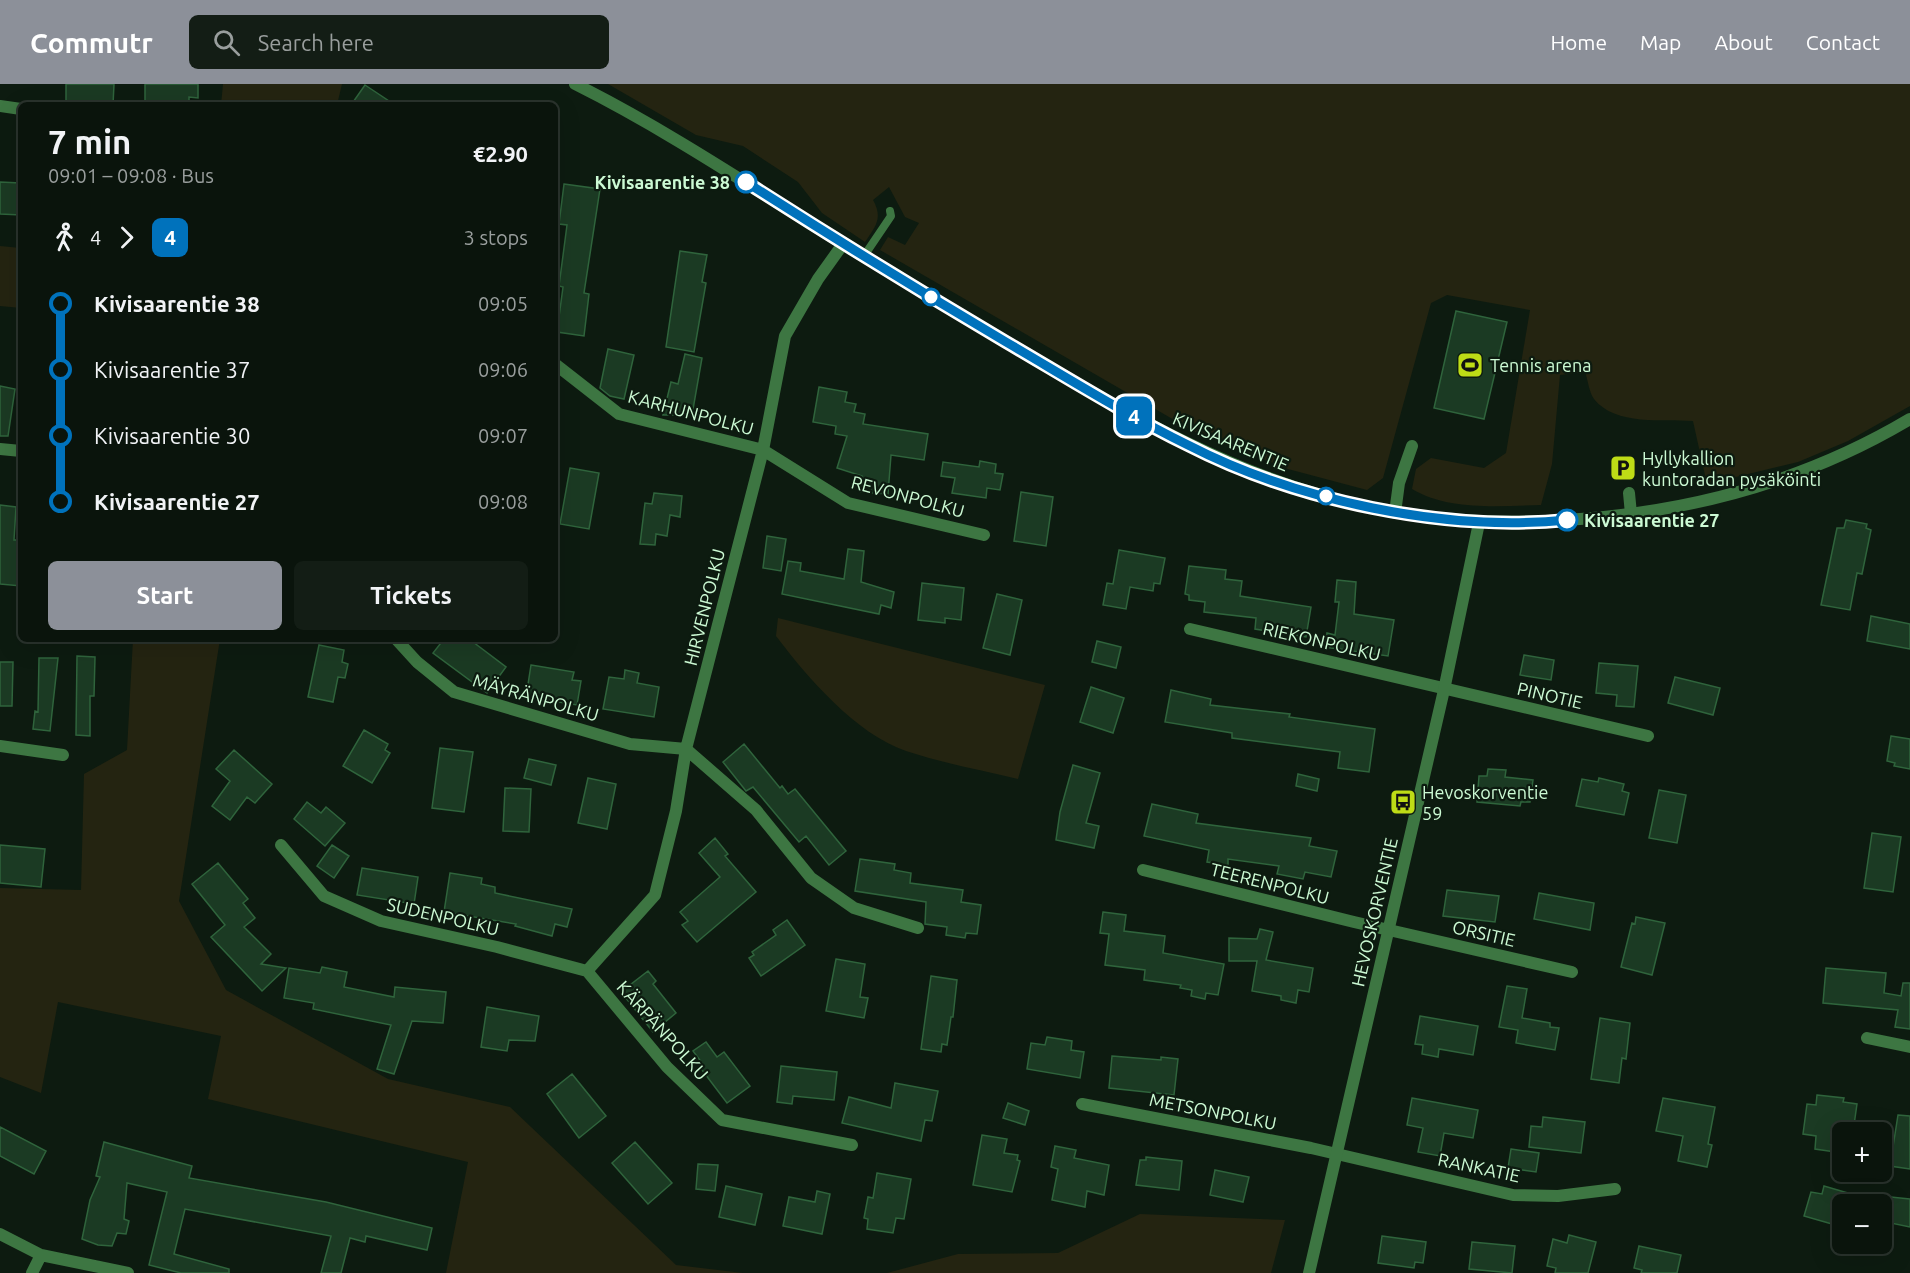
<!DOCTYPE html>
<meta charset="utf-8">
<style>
body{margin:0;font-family:Ubuntu,sans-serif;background:#131d15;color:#f1f3f6;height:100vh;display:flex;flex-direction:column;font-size:22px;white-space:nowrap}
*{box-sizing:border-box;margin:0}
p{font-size:20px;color:#999e9d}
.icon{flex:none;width:33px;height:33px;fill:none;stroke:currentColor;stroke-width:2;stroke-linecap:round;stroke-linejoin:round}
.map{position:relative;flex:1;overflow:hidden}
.details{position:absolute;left:18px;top:18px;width:540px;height:540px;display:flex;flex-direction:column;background:#0a140c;border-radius:9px;box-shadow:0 6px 24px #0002,0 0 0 2px #2a332d}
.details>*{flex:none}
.badge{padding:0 12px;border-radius:9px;font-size:21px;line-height:39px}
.tools{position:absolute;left:1832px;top:1038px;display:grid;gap:12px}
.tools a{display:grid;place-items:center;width:60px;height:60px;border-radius:9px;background:#0a140c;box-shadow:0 6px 24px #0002,0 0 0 2px #2a332d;font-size:30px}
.map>.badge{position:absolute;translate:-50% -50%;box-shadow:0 0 0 3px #fff}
.legs{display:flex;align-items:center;gap:9px;height:66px;padding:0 30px;font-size:20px}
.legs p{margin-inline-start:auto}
.summary{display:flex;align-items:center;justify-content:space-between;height:102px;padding:0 30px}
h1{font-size:33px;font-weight:700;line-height:45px}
.cta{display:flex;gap:12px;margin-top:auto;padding:12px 30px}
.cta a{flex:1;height:69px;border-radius:9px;background:#8c9099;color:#fff;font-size:24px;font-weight:700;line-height:69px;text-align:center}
.cta a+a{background:#131d15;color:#f1f3f6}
ul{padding:0 30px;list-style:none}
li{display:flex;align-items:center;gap:21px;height:66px;font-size:22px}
li i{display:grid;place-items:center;width:9px;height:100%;margin:0 8px;background:currentColor}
li i::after{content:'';width:15px;height:15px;margin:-8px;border:4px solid;border-radius:50%;background:#0a140c}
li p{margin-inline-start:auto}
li:first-child i{background:linear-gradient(#0000 50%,currentColor 0)}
li:last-child i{background:linear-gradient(currentColor 50%,#0000 0)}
header{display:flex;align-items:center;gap:36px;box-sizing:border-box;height:84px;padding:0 30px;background:#8c9099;color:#fff}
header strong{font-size:28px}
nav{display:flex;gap:33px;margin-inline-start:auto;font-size:21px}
.search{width:420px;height:54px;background:#131d15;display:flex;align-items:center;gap:15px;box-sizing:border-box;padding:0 21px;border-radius:9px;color:#999e9d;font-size:22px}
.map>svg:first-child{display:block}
</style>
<header>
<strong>Commutr</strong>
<div class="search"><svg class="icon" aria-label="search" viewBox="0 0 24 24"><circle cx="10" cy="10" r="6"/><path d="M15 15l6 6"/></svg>Search here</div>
<nav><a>Home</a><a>Map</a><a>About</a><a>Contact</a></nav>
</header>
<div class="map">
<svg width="1910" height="1189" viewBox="0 0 1910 1189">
<rect width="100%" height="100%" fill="#0d1b10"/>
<path fill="#242411" d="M223 0H342L337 21H221Z
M608 0H1910V322L1848 357 1798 378 1707 400 1693 337C1664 335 1615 342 1594 315 1589 308 1588 296 1585 288L1560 291 1552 380 1541 421C1499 422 1449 427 1412 405L1416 385 1431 374 1484 384 1506 369 1530 226 1447 211 1431 219 1383 394 1367 406 1288 385 1195 348 880 166 888 153 905 161 919 139 905 133 889 103 873 116C883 134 876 142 865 158L822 129 798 98 743 62 696 51Z
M0 162 21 164V224L0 222Z
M778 534 1045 601 1018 695C981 686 942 679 906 667 856 650 807 593 776 552Z
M133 555H220L179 817 226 906 388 995 510 1023 676 1181 743 1189H446L468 1078 208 1015 221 952 58 918 41 1009 0 993V804L81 806 84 690 127 666Z
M1140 1130 1285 1136 1271 1189H887L958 1170 1058 1169Z"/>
<path fill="#1b3a23" stroke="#2f643c" stroke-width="1.5" d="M66 0H114L113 21 66 17Z
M145 0H198V14L189 13V21H145Z
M365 1 395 21H351Z
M0 98 20 99 21 131 0 130Z
M564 100 600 105 584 209 589 210 584 252 557 248 563 203 559 202 567 141 559 140Z
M680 167 707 171 702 198 706 199 694 268 666 263Z
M1456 227 1507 238 1484 335 1434 324Z
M608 265 634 271 624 315 610 312 600 304Z
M685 270 702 274 692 331H663L671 298 678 300Z
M0 302 15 305 8 352H0Z
M819 303 847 308 845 318 856 320 854 328 865 330 863 340 928 350 924 376 891 371 888 410 861 408 862 392 837 384 847 352 835 350 836 342 813 338Z
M980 377 996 380 995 389 1003 390 1000 406 987 404 986 414 952 409 955 394 941 392 943 378 979 383Z
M570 384 599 389 589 445 560 440Z
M1021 408 1053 413 1046 462 1014 457Z
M654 409 682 412 680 433 670 431 667 452 656 450 655 461 640 460 645 419 652 420Z
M0 421 16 423 14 456H21V502L0 500Z
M1846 436 1867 440 1866 444 1871 446 1862 490 1857 489 1850 526 1821 521 1837 444H1844Z
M767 452 786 455 781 487 763 484Z
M848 465 864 467 861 498 894 508 891 524 881 521 879 530 782 510 788 477 801 479 800 487 844 495Z
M1119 466 1165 474 1160 500 1154 499 1153 507 1130 503 1126 525 1103 521 1107 499 1113 500Z
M1189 482 1226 486 1225 495 1242 497 1240 512 1311 523 1306 553 1255 545 1256 534 1204 528 1205 518 1189 516V511L1185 510Z
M1337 496 1356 498 1354 530 1394 536 1388 572 1325 563 1327 549 1335 551 1339 518H1335Z
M922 499 964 504 961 536 945 534V539L918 536Z
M997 510 1022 516 1010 571 983 564Z
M1871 532 1910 540V565L1867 557Z
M444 555H469L506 583 487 609 433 569Z
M1097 557 1121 563 1116 584 1092 578Z
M319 561 344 566 342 578 348 580 345 594 338 593 333 618 308 613Z
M1524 571 1554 576 1551 596 1520 591Z
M77 572 95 573 94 612H90V652L76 651Z
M39 574H58L50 647 33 645 35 627 38 628Z
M0 578H13L12 622H0Z
M1599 579 1638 582 1634 623 1616 622 1617 611 1596 609Z
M531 581 574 588 572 596 581 597 577 621 526 613Z
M625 586 639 589 637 599 659 603 654 633 603 625 609 593 624 595Z
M1675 593 1720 604 1713 631 1668 619Z
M1091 603 1124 614 1113 649 1080 638Z
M1171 606 1211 615 1210 621 1290 630 1289 633 1375 645 1369 688 1338 684 1340 668 1232 654V649L1165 638Z
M364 646 388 660 385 666 390 669 372 699 343 682Z
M1891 652 1910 655V685L1894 682 1895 679 1887 677Z
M744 660 780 704 782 702 788 710 795 705 846 767 829 781 806 752 799 758 753 703 746 707 723 678Z
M440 664 473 668 464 728 432 724Z
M234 666 272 700 255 719 247 713 230 736 212 722 230 697 216 685Z
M529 675 556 681 551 701 524 694Z
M1073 681 1100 689 1086 739 1099 742 1094 764 1056 756 1060 728Z
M1488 685 1506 686 1505 693 1533 696 1530 718H1521L1520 722 1477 718 1479 692H1487Z
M1298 690 1319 695 1317 707 1296 702Z
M588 694 616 700 607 745 578 739Z
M1599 694 1624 700 1622 707 1629 709 1624 731 1576 722 1582 695 1598 698Z
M505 704 531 705 529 748 503 747Z
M1659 706 1686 711 1677 759 1649 754Z
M307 718 321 729 326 723 345 739 325 762 294 735Z
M1152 720 1198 730 1196 739 1311 754 1309 762 1337 767 1331 793 1305 788 1303 795 1277 790 1279 782 1228 775V781L1207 778 1209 766 1144 752Z
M1872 749 1901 753 1893 808 1864 804Z
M715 754 728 770 725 772 756 808 697 858 682 841 688 837 680 828 720 793 699 769Z
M0 761 45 765 41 803 0 799Z
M332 761 349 772 334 794 317 782Z
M860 775 895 780 894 786 911 789 910 799 963 806 961 818 981 821 977 850 966 849 965 854 946 851 947 843 925 840 926 818 855 807Z
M218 779 248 815 243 819 255 834 244 843 271 870 261 880 286 884 262 907 211 853 225 841 192 800Z
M362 784 418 793 414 820 357 811Z
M450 789 482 794 481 800 495 803V809L572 825 567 843 555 840 552 852 515 842 516 840 444 828Z
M1447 806 1499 812 1495 838 1443 832Z
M1539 809 1594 819 1590 846 1534 835Z
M1103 828 1126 831 1124 847 1165 852 1163 869 1224 880 1218 911 1206 909 1205 915 1191 912 1192 906 1180 904 1181 901 1144 896 1145 886 1105 881 1109 850 1100 849Z
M1636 833 1665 839 1652 891 1621 883 1632 839 1635 840Z
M787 836 805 861 761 892 749 874 754 871 752 868 776 851 773 846Z
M1260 845 1273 848 1266 876 1313 884 1309 908 1298 906 1296 919 1281 916V912L1252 907 1257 877H1229V854L1257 855Z
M836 875 865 880 860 913 868 914 864 934 826 927Z
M322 883 347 888 344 903 394 913 395 903 446 908 443 939 412 937 394 990 377 985 391 941 313 925 314 919 284 914 289 884 320 889Z
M1826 884 1886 889 1884 909 1901 912 1903 899H1910V945L1895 943 1898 926 1823 919Z
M648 887 656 897 653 900 676 929 653 948 621 908Z
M931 892 957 896 953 933H951L947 961 942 960 941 968 921 965Z
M1507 902 1527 905 1522 934 1550 939V943L1559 944 1555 966 1516 959 1518 946 1499 943Z
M487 923 539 932 535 957 509 956 507 967 481 963Z
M1420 932 1478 942 1473 971 1439 965 1438 973 1422 970 1423 961 1415 960Z
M1600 934 1630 939 1626 975 1622 974 1619 999 1591 995Z
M1047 953 1072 957 1071 966 1084 968 1080 994 1027 985 1031 959 1045 961Z
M706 958 717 973 724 968 750 1002 727 1019 699 982 702 979 693 967Z
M1112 972 1161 976V973L1178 975 1174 1011 1109 1004Z
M781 982 837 988 834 1016 793 1012 792 1020 777 1018Z
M572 990 606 1032 579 1054 547 1010Z
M895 999 938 1007 932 1037 925 1036 921 1057 842 1039 849 1013 891 1024Z
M1817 1011 1844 1014 1843 1018 1857 1020 1853 1048H1842V1069L1815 1065 1816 1052 1803 1050 1807 1020 1816 1021Z
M1412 1014 1478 1026 1473 1054 1444 1049 1440 1072 1418 1068 1423 1044 1407 1041Z
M1663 1014 1715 1023 1708 1060 1712 1061 1707 1083 1678 1077 1683 1052 1656 1047Z
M1008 1019 1029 1027 1025 1041 1003 1034Z
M1898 1031 1910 1032V1085L1890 1082Z
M1543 1033 1585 1038 1581 1069 1529 1063 1531 1042 1542 1043Z
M0 1043 46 1067 34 1090 0 1072Z
M982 1051 1007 1055 1004 1069 1018 1071 1017 1076 1020 1077 1012 1108 973 1101Z
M104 1058 192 1082 189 1094 326 1118 432 1144 427 1166 366 1152 365 1158 350 1154 341 1189H321L331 1152 185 1125 174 1170 229 1185V1189H181L149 1181 167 1108 127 1099 124 1135 129 1137 126 1150 117 1149 112 1162 98 1161 82 1155 90 1116 100 1093 96 1092Z
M635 1058 672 1099 648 1120 612 1079Z
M1055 1062 1076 1066 1074 1074 1109 1081 1104 1111 1087 1107 1085 1123 1052 1116 1058 1085 1051 1083Z
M1511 1065 1539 1069 1536 1088 1508 1084Z
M1146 1073 1182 1077 1179 1106 1136 1101 1140 1076H1146Z
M698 1080 718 1081 715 1107 696 1105Z
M1215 1086 1249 1093 1243 1118 1210 1111Z
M877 1089 911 1095 904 1135 896 1134 893 1149 867 1145 868 1135 864 1134 868 1113 873 1114Z
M726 1102 762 1110 755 1141 719 1133Z
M1824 1102 1848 1109 1845 1120H1842L1839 1142 1804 1132 1811 1108 1822 1110Z
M817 1107 830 1110 822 1150 783 1142 789 1113 815 1118Z
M1881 1112 1910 1115V1143L1881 1137Z
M1569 1151 1596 1158 1588 1189H1555L1556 1184 1547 1182 1553 1155 1567 1159Z
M1382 1152 1426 1158 1423 1179 1415 1178 1414 1184 1378 1179Z
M1472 1158 1515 1162 1512 1189 1469 1185Z
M1639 1162 1681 1171 1677 1189H1641L1642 1186 1634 1184Z"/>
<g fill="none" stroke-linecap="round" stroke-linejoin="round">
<path stroke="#3d7642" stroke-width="8" d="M864 172 891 132 890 127"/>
<path stroke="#3d7642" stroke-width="12" d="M0 22 21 25
M555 280 619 330 763 366 848 419 984 451
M0 365 21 367
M1629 409 1631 430
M1395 429 1399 399 1412 362
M1190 545 1648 652
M396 555 417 578 454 608 630 660 686 665 756 726 811 794 854 824 918 844
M0 662 63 671
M281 761 324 812 381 837 497 863 587 887
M1143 786 1354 838 1572 888
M587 887 655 811 676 727 686 665 763 366 785 252 818 195 843 160
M587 887 667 983 722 1036 852 1061
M1867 954 1910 963
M1082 1020 1311 1064 1513 1111 1558 1112 1615 1105
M0 1150 41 1171
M32 1189 41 1171 128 1189"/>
<path stroke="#3d7642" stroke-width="12" d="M575 0C667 46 753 104 840 158 903 197 966 234 1029 272 1135 334 1242 396 1363 422 1445 440 1522 441 1604 433 1712 422 1816 391 1910 335
M1309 1189 1444 606 1479 439"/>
</g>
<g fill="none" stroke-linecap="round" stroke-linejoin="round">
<defs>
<path id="line-1" d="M746 98C832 153 918 206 1006 258 1066 293 1125 330 1188 361 1297 417 1445 448 1567 436"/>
</defs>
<use href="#line-1" stroke="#fff" stroke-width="14"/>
<use href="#line-1" stroke="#0072bc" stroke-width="9"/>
</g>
<defs>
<symbol id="stadium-square" viewBox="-11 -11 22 22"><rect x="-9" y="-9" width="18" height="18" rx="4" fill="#bedc16" stroke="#0d1b10"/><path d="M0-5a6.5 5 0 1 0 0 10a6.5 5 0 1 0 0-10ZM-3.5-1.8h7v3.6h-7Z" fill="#111"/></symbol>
<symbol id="parking-square" viewBox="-11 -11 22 22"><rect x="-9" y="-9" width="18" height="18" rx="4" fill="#bedc16" stroke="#0d1b10"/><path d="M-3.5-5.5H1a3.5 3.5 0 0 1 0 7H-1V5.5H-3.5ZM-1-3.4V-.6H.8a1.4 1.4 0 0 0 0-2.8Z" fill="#111"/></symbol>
<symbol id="bus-square" viewBox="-11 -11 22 22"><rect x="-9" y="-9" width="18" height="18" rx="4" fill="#bedc16" stroke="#0d1b10"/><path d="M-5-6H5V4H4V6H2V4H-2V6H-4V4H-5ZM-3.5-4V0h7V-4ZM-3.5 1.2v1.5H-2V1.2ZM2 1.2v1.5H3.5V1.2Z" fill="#111"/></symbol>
</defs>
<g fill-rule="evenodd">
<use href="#stadium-square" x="1455" y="266" width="30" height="30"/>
<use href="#parking-square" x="1608" y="369" width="30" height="30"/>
<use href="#bus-square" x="1388" y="703" width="30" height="30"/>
</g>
<g fill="#fff" stroke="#0072bc" stroke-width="3">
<circle cx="746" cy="98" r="10"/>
<circle cx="931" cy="213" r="8"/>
<circle cx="1326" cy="412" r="8"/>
<circle cx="1567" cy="436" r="10"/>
</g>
<g text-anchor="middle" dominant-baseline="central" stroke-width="4.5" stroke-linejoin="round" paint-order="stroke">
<g font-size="18" font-weight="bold" fill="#ccfad4" stroke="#0d1b10" text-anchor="end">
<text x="730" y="98">Kivisaarentie 38</text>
<text x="1584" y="436" text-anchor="start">Kivisaarentie 27</text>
</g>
<g font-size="18" fill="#ccfad4" stroke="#0d1b10" text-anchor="start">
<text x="1490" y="281">Tennis arena</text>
<text x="1642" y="374">Hyllykallion<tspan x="1642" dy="21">kuntoradan pysäköinti</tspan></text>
<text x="1422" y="708">Hevoskorventie<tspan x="1422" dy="21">59</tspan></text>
</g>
<g font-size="18" fill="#ccfad4" stroke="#0d1b10">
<text transform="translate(691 328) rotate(15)">KARHUNPOLKU</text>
<text transform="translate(1231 357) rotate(23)">KIVISAARENTIE</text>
<text transform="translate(908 412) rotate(15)">REVONPOLKU</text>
<text transform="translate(704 523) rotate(-76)">HIRVENPOLKU</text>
<text transform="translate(1322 557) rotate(13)">RIEKONPOLKU</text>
<text transform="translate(1550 611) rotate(13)">PINOTIE</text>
<text transform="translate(536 613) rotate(16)">MÄYRÄNPOLKU</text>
<text transform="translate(1270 799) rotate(14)">TEERENPOLKU</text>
<text transform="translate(1374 828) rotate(-77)">HEVOSKORVENTIE</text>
<text transform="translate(443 832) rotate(13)">SUDENPOLKU</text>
<text transform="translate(1484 849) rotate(13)">ORSITIE</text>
<text transform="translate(663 946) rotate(48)">KÄRPÄNPOLKU</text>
<text transform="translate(1213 1027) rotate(11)">METSONPOLKU</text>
<text transform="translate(1479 1083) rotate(12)">RANKATIE</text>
</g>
</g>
</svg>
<div class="tools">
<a>+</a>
<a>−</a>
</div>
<b class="badge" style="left:1134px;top:332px;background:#0072bc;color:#fff">4</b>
<section class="details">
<div class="summary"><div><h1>7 min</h1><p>09:01 – 09:08 · Bus</p></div><b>€2.90</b></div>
<div class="legs"><svg class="icon" aria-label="walk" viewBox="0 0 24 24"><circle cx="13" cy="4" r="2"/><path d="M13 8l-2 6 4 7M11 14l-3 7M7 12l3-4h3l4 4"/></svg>4<svg class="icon" aria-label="forward" viewBox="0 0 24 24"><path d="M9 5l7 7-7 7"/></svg><b class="badge" style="background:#0072bc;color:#fff">4</b><p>3 stops</p></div>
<ul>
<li><i style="color:#0072bc"></i><b>Kivisaarentie 38</b><p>09:05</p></li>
<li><i style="color:#0072bc"></i><span>Kivisaarentie 37</span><p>09:06</p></li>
<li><i style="color:#0072bc"></i><span>Kivisaarentie 30</span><p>09:07</p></li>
<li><i style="color:#0072bc"></i><b>Kivisaarentie 27</b><p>09:08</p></li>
</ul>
<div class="cta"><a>Start</a><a>Tickets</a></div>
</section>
</div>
